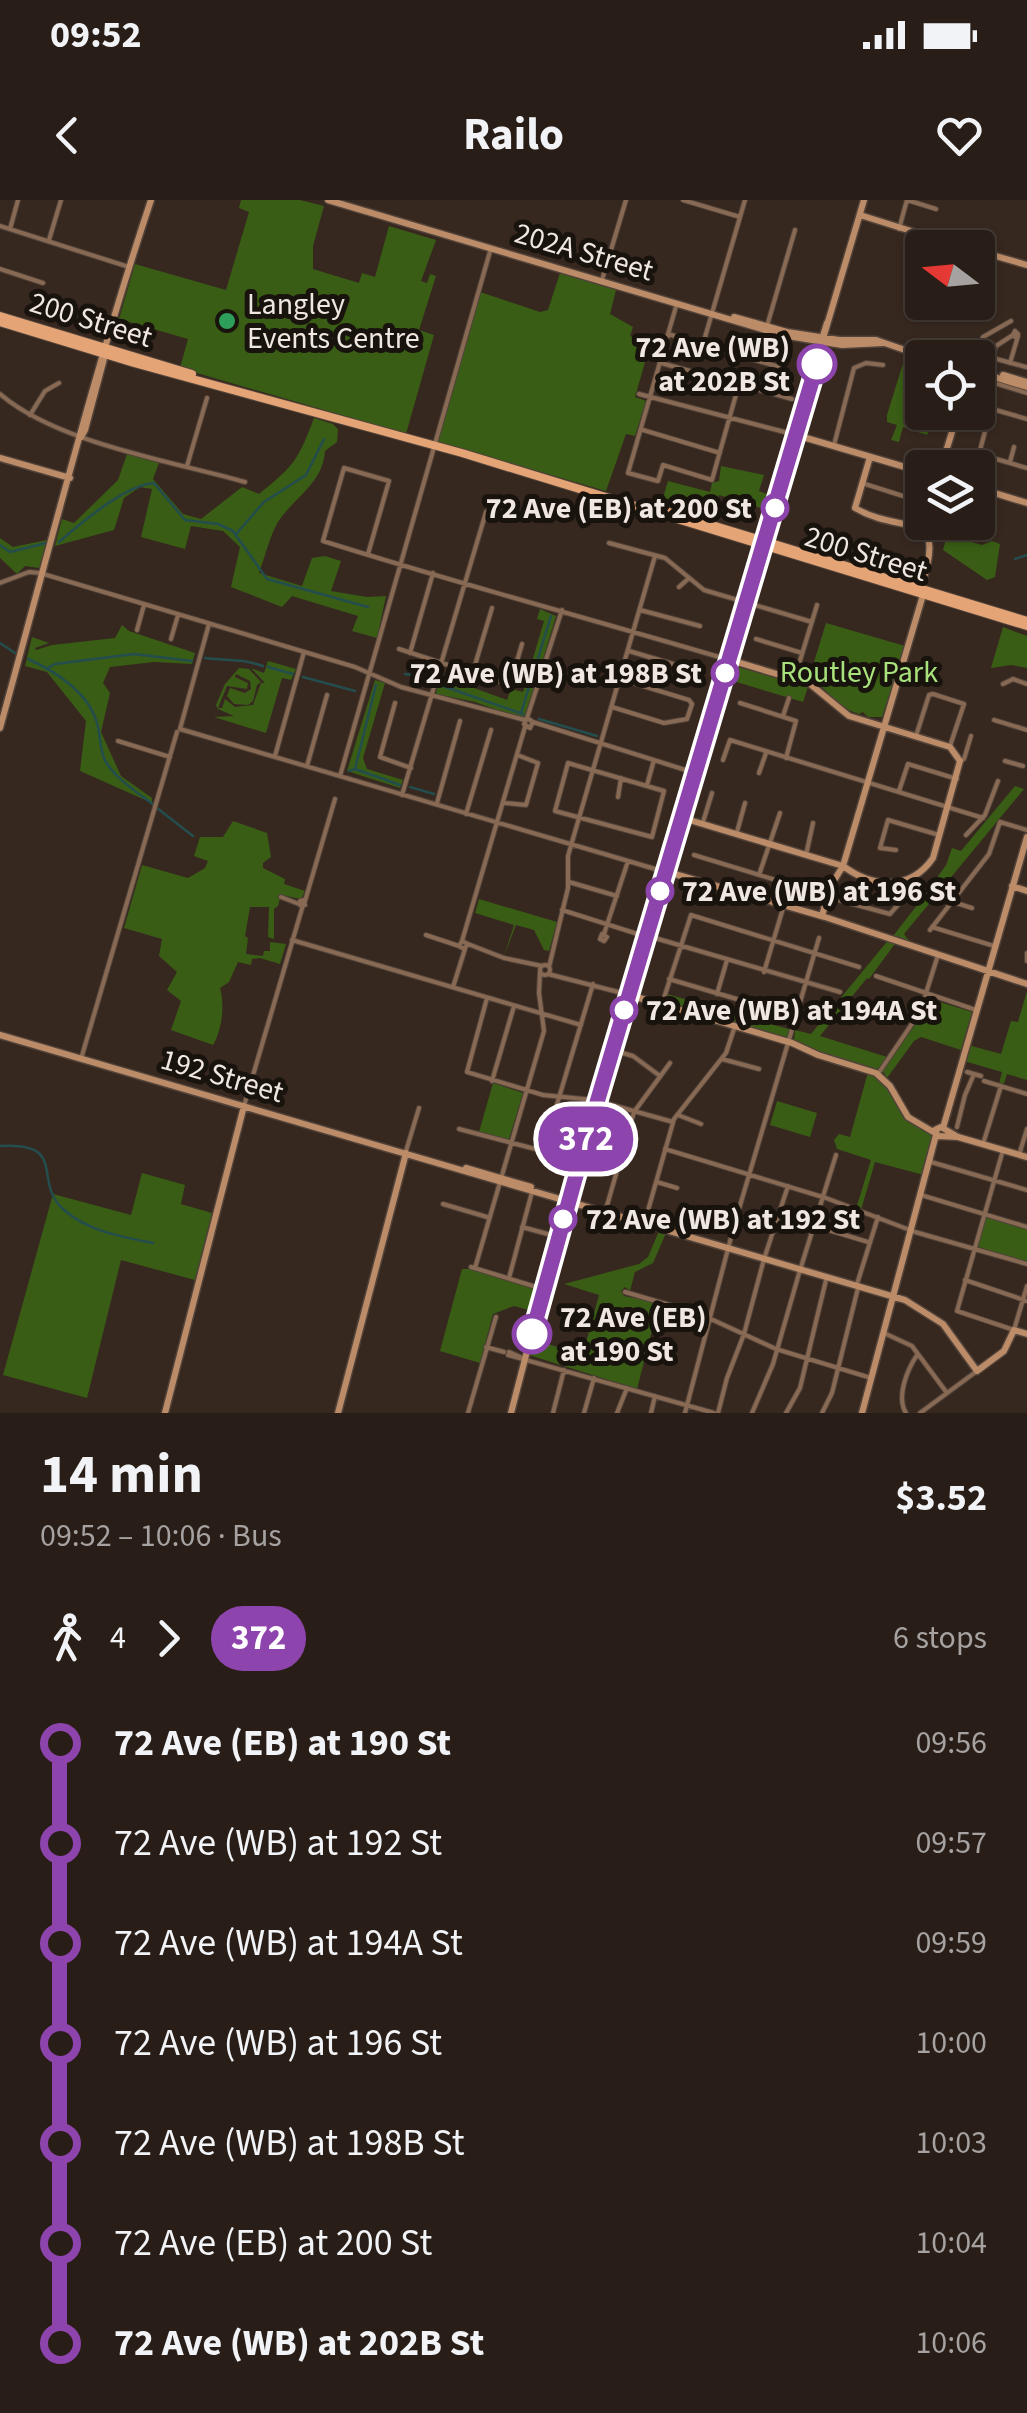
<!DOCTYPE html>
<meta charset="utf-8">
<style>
body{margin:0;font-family:"Source Sans 3",sans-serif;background:#312720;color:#f1f3f6;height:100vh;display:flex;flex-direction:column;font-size:38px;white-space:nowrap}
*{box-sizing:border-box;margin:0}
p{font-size:32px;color:#a5a2a1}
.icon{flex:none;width:55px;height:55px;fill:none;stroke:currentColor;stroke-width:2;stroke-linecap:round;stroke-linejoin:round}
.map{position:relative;height:1213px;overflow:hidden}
.panel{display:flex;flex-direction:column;background:#291e17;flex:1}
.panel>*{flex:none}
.badge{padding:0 20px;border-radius:32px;font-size:35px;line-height:65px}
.needle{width:65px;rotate:286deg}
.tools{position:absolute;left:905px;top:30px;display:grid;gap:20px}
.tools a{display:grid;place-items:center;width:90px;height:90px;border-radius:10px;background:#291e17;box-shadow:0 2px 8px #0004,0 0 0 2px #453c36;font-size:50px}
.map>.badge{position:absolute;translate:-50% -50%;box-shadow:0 0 0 5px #fff}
.legs{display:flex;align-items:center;gap:15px;height:110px;padding:0 40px;font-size:32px}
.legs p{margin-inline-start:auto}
.headline{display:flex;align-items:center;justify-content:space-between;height:170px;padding:0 40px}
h1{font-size:55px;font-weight:700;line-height:75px}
ul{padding:0 40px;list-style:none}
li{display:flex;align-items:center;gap:35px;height:100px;font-size:38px}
li i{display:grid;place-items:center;width:15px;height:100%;margin:0 12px;background:currentColor}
li i::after{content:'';width:25px;height:25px;margin:-12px;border:8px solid;border-radius:50%;background:#291e17}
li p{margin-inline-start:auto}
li:first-child i{background:linear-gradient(#0000 50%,currentColor 0)}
li:last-child i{background:linear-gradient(currentColor 50%,#0000 0)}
.status{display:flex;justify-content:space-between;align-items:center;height:70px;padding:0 50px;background:#291e17;direction:ltr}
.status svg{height:28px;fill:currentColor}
header{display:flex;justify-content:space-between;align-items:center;height:130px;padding:0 40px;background:#291e17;font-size:45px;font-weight:700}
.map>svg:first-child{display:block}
</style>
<div class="status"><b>09:52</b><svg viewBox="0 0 49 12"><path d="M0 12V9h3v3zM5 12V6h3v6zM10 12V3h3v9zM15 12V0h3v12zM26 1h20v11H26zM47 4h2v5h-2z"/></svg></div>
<header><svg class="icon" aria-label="back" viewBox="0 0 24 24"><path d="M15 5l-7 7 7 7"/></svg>Railo<svg class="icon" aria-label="heart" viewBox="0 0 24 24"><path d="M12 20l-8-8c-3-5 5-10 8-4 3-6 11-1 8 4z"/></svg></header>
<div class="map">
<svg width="1027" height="1213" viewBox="0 0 1027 1213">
<rect width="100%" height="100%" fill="#37281f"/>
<path fill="#395d15" d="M241 0H300L324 6 313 46V69L359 83 362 73 375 77 389 26 436 40 421 81 427 83 430 74 436 76 419 130 434 135 406 234 180 168 188 139 119 119 135 64 226 90 249 12 239 8Z
M560 73 616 90 610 114 633 127 630 136 650 145 635 197 646 201 635 236 626 234 606 291 438 242 480 92 540 112 548 110Z
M905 157 922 162V212L935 213 927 235 903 227 899 242 891 240 897 225 887 222V215Z
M314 218 333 224 338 229 337 242 325 251C323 280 301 293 283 315 271 329 266 355 259 373L302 386 312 358 325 356 341 361 331 391 367 397 386 396 377 438 352 431 358 416 292 396 282 407 231 387 240 347 223 331 191 326 185 349 141 337 152 289 140 287 124 298 114 330 55 346 62 319 74 323 118 280 127 254 159 263 153 279 183 314 201 319 242 287 259 294C295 265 298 260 314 218Z
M721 266 764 275 759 291 767 294 764 309 719 295 712 318 662 301 668 281 710 292 712 283 719 281Z
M947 335 982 345 992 341 1000 344 995 377 987 380 943 350Z
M0 338 13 347 47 340 39 368 25 366 17 374 0 358Z
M540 409 556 416 526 516 519 518 475 502 436 494 442 465 441 476 507 500 511 489 523 492 544 421 537 419Z
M826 423 905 446 882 517H868L863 512 859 514 843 508 810 475Z
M122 425 129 431 195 453 192 464 154 462 110 467 103 483 110 493 101 532 121 576 152 598V603L80 571 86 521 47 472 25 466 32 437 49 443 35 448 36 450 52 445 115 438Z
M1003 427 1027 436V468L1011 465 991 468Z
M268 461 296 469 291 480 282 478 266 533 214 517 234 516 218 509 216 505 225 484 239 468 249 469 261 482 257 485 253 501 248 505 234 504 227 496 230 488 245 493 251 489 250 481 236 474 235 477 248 483 247 489 227 486 218 508H222L225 499 235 507 253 505 261 483H265L251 468 264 473Z
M734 466 808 487 803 502 730 480 727 477Z
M375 480 385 483 363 558 367 569 403 580 400 588 347 571Z
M1015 586 1024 589 904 734 911 743 893 736 918 704 919 693 925 695 946 665 952 648 961 651Z
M233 621 267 633 271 657 263 663V668L285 679 284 684 305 691 301 699 281 695 278 706 274 709V739L268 737 269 707H250L245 736 248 738 246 754 263 756 264 751H270V742L286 744 280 764 260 758 252 759 251 765 238 762 229 782 220 788C225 805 222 830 213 845L171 830 181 801 167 790 177 772 159 756 162 739 124 728 142 665 188 678 205 668 208 661 194 656 200 637H223Z
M479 699 557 722 549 751 544 750 534 730 516 725 504 756 514 725 475 713Z
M890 738 897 741 869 779 867 778 820 836 887 857 879 870 819 854 794 841 795 830 811 834Z
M1027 791V880L1007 874 1003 886 999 884 1002 872 964 861 968 845 1001 854 1011 821 1018 822Z
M667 794 744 816 748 804 770 811 767 823 792 830 788 839 665 802Z
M927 798 972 812 961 850 921 837 914 841 887 878 882 870 920 818Z
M868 872 887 886 908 920 934 935 924 975 875 962 861 1010 856 1009 871 960 837 949 834 940 839 934 850 937Z
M493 883 523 893 509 939 506 940 479 932Z
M777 901 817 913 810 937 770 925Z
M142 973 185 985 181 1004 212 1013 195 1080 121 1060 87 1198 3 1175 53 994 131 1015Z
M986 1016 1027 1028V1062L978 1047 977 1045Z
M659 1031 666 1033 653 1063 635 1072 630 1091 625 1087 621 1091 624 1096 659 1103 637 1189 529 1155 533 1140 583 1154 599 1095 564 1084 639 1064 648 1057Z
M462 1069H471L540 1091 536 1112 514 1106 493 1114 480 1163 440 1151Z"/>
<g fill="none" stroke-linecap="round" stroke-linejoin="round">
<path stroke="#244d4e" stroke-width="2.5" d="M237 333 264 302 306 275 324 239
M59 342C81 323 125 285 154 283L185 320 218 324 233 331 267 379 368 407
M0 345 10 352 46 343
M1015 359 1027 355
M0 443 15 453
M205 458C229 461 239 458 263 466
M28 459C55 471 89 493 97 523 101 536 99 550 106 562 117 580 137 592 154 605
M268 467 293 474
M46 469 55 464 134 454 192 461
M405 474 425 477 430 483
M303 477 355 491
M440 485 523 514
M521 513 551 416
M539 519 597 536
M355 569 376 485
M349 571 355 569 400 585
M410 587 434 594
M157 608 193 636
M0 946C69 942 32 981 63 1009 87 1031 122 1037 153 1043"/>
<defs>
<path id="street" d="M683 0 740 17
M0 26 129 67
M10 29 18 0
M899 29 907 0 936 9
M49 40 61 0
M0 69 43 83
M907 73 917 35
M978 79 984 55
M602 80 626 0
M677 103 628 273 658 281 663 265 712 280 739 184
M767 126 795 30
M1015 131 1018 134 1015 137 1013 135Z
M668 134 779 167
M703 144 745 0
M982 155 1026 167
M973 158 983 137 1011 121
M992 158 996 146 1013 135
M661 163 792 199
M1010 163 1018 136
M986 175 991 182 1027 193
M0 194C57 243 171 261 245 282
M639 194 796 235
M978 205 1027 219
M991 209 979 254 1027 268
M30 215 45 191 59 183
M643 230 720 253
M834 245 854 168 866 163 883 165
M1010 262 1014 247
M187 266 207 198
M865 284 922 302
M609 343 665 358 704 390 812 422
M368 354 389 281 344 268 323 341C456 383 591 419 726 459
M0 383 29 372 40 373 355 467 401 487 525 520
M679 387 688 379
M640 410 700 426
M209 424 180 529 662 671
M137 430 144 405
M171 439 178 415
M756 439 802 453
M399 449 510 485 522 444
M629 451 683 467
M410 453 433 373
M472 475 492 408
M795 477 817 405
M1003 484 1013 479 1027 484
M395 503 380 557 411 568
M740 503 796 521 786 558
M612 507 664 523 687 519 692 504 689 500 620 479
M783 516 789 498
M527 518 562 410
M527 518 533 522 530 528 524 524Z
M994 520 1027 530
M533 522 692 572
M916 536 929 495 933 494 964 504 950 546
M118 541 170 557
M275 556 304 452
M723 560 730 540 983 618
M960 561 964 559 971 536
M1005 561 1023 566
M568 563 664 591 652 637 555 611Z
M307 566 327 495
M759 573 766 553
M340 576 491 48
M647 585 654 560
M899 591 908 564 957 579
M402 595 486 312 492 309 522 317
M618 597 621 578
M437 603 460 521
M505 603 526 605 538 563 520 556
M466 614 491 530
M703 622 712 593
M737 632 745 603
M966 635 985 615 998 581
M896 650 880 648 888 620 939 635
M694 655 802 688
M806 655 813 623
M759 675 780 613
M569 682 617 696
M281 697 299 704
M831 698 890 714 904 698 903 683
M304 700 305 705H300V701Z
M305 701 335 599
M950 701 972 708
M562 710 644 736
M932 727 994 746
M930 730 989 654 1000 622 1027 630
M602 734 607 737 604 741 600 739Z
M604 734 628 661
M426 735 459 746
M648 736 840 792
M292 740 581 825
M462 741 525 527
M462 741 468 744 464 749 459 746Z
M468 744 504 758 542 766
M1027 761V753
M540 770a5 5 0 1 1 10 0a5 5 0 1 1-10 0Z
M549 767 568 688V656L655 356
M764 772 784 705
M548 774 626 794
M876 776 976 810
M669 779 797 817
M453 787 465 749
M717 794 727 760
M487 798 467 872 543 895 594 900
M662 804 691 715 859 767
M612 850 633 856 660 876
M81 859 177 532
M722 859 759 869
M967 872 981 876
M878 874 920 812 938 755
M492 881 514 806
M984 881 1027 894
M598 901 673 922
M244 906 303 705
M678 915 701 924
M957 927 965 895 974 874
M459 929 543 951 593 784
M983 944 1001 886
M665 949 826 998 915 1032 1027 1064
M1003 950 957 1111 1014 1130 1027 1086
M406 951 419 908
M1019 955 1027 929
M931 962 1027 990
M657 982 677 988
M921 995 1027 1027
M443 1004 487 1017
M606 1009 634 912 670 863
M645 1021 674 919 726 853 735 826
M815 1026 868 1042
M522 1027 555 1036
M765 1056 788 986
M471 1067 543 1089
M801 1067 836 955
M475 1068 544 831 539 793 540 772
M509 1078 532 992
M965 1080 1027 1101
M857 1084 878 1017
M625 1092 700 1114 776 1149 871 1178
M884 1133 912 1146 947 1193
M486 1147 504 1152
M509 1152 525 1159
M508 1155 714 1213
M468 1213 496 1117
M553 1213 564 1170
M584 1213 594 1178
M617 1213 627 1188
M651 1213 655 1196
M685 1213 734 1026 819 738
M718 1213 727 1178 744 1134 764 1059
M752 1213 773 1164 800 1070
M786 1213 800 1188 826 1080
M822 1213 832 1193 858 1088
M906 1213C896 1197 907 1170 917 1155
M920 1213 977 1171"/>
<path id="secondary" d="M328 0 782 135 842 145 884 143
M860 15 965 48
M978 51 1027 65
M734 117 787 132 839 140H876L928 158
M927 154 943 158
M978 172 1027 187
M1003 175 1027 182
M795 225 827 123
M796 235 922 272
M81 237 85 230 105 155
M870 257 855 308C904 337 949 305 921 387
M0 258 70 278
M941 268 958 212
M978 288 1027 303
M724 465 773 300
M705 527 719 482
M0 528C49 351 93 174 151 0
M682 614 686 619 843 666C873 688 910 691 933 658L960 561 950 547 849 516 810 484 727 459
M664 671 825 717 1027 784
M1012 686 1027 691
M822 716 830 687 843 666 923 395
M626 794 792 843 818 855 876 873 890 886 908 917 935 933
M0 835 905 1100 943 1124 977 1171 1004 1151 1014 1130 1027 1134
M943 928 1027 637
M958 937 941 927 935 930 938 936 958 937 1027 957
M466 968 531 987
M165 1213 244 906
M338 1213 406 953
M511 1213 552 1055 864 0
M862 1213 936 935"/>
<path id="primary" d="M0 116 192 174
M0 122 134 163 462 253 1027 426
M659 309 1027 421"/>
</defs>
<use href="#street" stroke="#51433a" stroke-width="6"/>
<use href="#secondary" stroke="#51433a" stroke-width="9"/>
<use href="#primary" stroke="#51433a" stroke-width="10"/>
<use href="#street" stroke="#886953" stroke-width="4"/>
<use href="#secondary" stroke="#bc8b67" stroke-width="6"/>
<use href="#primary" stroke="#e4a476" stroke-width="8"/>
</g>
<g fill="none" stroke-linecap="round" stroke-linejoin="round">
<defs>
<path id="line-1" d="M532 1134 587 936 817 164"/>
</defs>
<use href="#line-1" stroke="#fff" stroke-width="22"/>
<use href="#line-1" stroke="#8e44ad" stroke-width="15"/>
</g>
<circle fill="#2e9e5b" stroke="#19130e" stroke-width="4" cx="227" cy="121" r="10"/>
<g fill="#fff" stroke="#8e44ad" stroke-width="5">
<circle cx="817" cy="164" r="18"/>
<circle cx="775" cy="308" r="12"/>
<circle cx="725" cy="473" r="12"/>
<circle cx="660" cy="691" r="12"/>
<circle cx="624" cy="810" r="12"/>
<circle cx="563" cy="1019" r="12"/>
<circle cx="532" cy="1134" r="18"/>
</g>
<g text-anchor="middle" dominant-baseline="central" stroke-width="10" stroke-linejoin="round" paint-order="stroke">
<g font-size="30" fill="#f1e7e1" stroke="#19130e">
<text transform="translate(584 52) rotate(16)">202A Street</text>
<text transform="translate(91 120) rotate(17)">200 Street</text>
<text transform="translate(866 354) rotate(17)">200 Street</text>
<text transform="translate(222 876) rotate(16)">192 Street</text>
</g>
<g font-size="30" fill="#f1e7e1" stroke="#19130e" text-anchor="start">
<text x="247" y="104">Langley<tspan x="247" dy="34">Events Centre</tspan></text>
</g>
<g font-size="30" font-weight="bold" fill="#f1e7e1" stroke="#19130e" text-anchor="start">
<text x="790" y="147" text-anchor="end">72 Ave (WB)<tspan x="790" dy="34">at 202B St</tspan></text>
<text x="752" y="308" text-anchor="end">72 Ave (EB) at 200 St</text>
<text x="702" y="473" text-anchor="end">72 Ave (WB) at 198B St</text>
<text x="682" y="691">72 Ave (WB) at 196 St</text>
<text x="646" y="810">72 Ave (WB) at 194A St</text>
<text x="586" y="1019">72 Ave (WB) at 192 St</text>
<text x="560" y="1117">72 Ave (EB)<tspan x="560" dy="34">at 190 St</tspan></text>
</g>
<g font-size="30" fill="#a9e27c" stroke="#19130e">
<text x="859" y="472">Routley Park</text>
</g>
</g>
</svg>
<div class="tools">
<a><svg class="needle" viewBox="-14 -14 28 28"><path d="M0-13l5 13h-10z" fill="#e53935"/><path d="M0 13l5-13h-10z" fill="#a5a2a1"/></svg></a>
<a><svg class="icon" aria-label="locate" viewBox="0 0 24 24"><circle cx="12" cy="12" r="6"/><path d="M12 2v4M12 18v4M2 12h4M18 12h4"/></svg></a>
<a><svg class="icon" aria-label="layers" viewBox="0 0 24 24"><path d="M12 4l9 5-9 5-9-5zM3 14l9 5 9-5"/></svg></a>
</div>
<b class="badge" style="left:586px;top:939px;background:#8e44ad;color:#fff">372</b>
</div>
<section class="panel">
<div class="headline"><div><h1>14 min</h1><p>09:52 – 10:06 · Bus</p></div><b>$3.52</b></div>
<div class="legs"><svg class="icon" aria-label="walk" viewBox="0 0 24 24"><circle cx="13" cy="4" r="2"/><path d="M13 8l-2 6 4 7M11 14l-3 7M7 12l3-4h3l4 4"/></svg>4<svg class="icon" aria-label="forward" viewBox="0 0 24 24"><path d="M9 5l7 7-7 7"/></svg><b class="badge" style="background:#8e44ad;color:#fff">372</b><p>6 stops</p></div>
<ul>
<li><i style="color:#8e44ad"></i><b>72 Ave (EB) at 190 St</b><p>09:56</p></li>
<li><i style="color:#8e44ad"></i><span>72 Ave (WB) at 192 St</span><p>09:57</p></li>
<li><i style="color:#8e44ad"></i><span>72 Ave (WB) at 194A St</span><p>09:59</p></li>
<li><i style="color:#8e44ad"></i><span>72 Ave (WB) at 196 St</span><p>10:00</p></li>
<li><i style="color:#8e44ad"></i><span>72 Ave (WB) at 198B St</span><p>10:03</p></li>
<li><i style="color:#8e44ad"></i><span>72 Ave (EB) at 200 St</span><p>10:04</p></li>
<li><i style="color:#8e44ad"></i><b>72 Ave (WB) at 202B St</b><p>10:06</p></li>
</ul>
</section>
